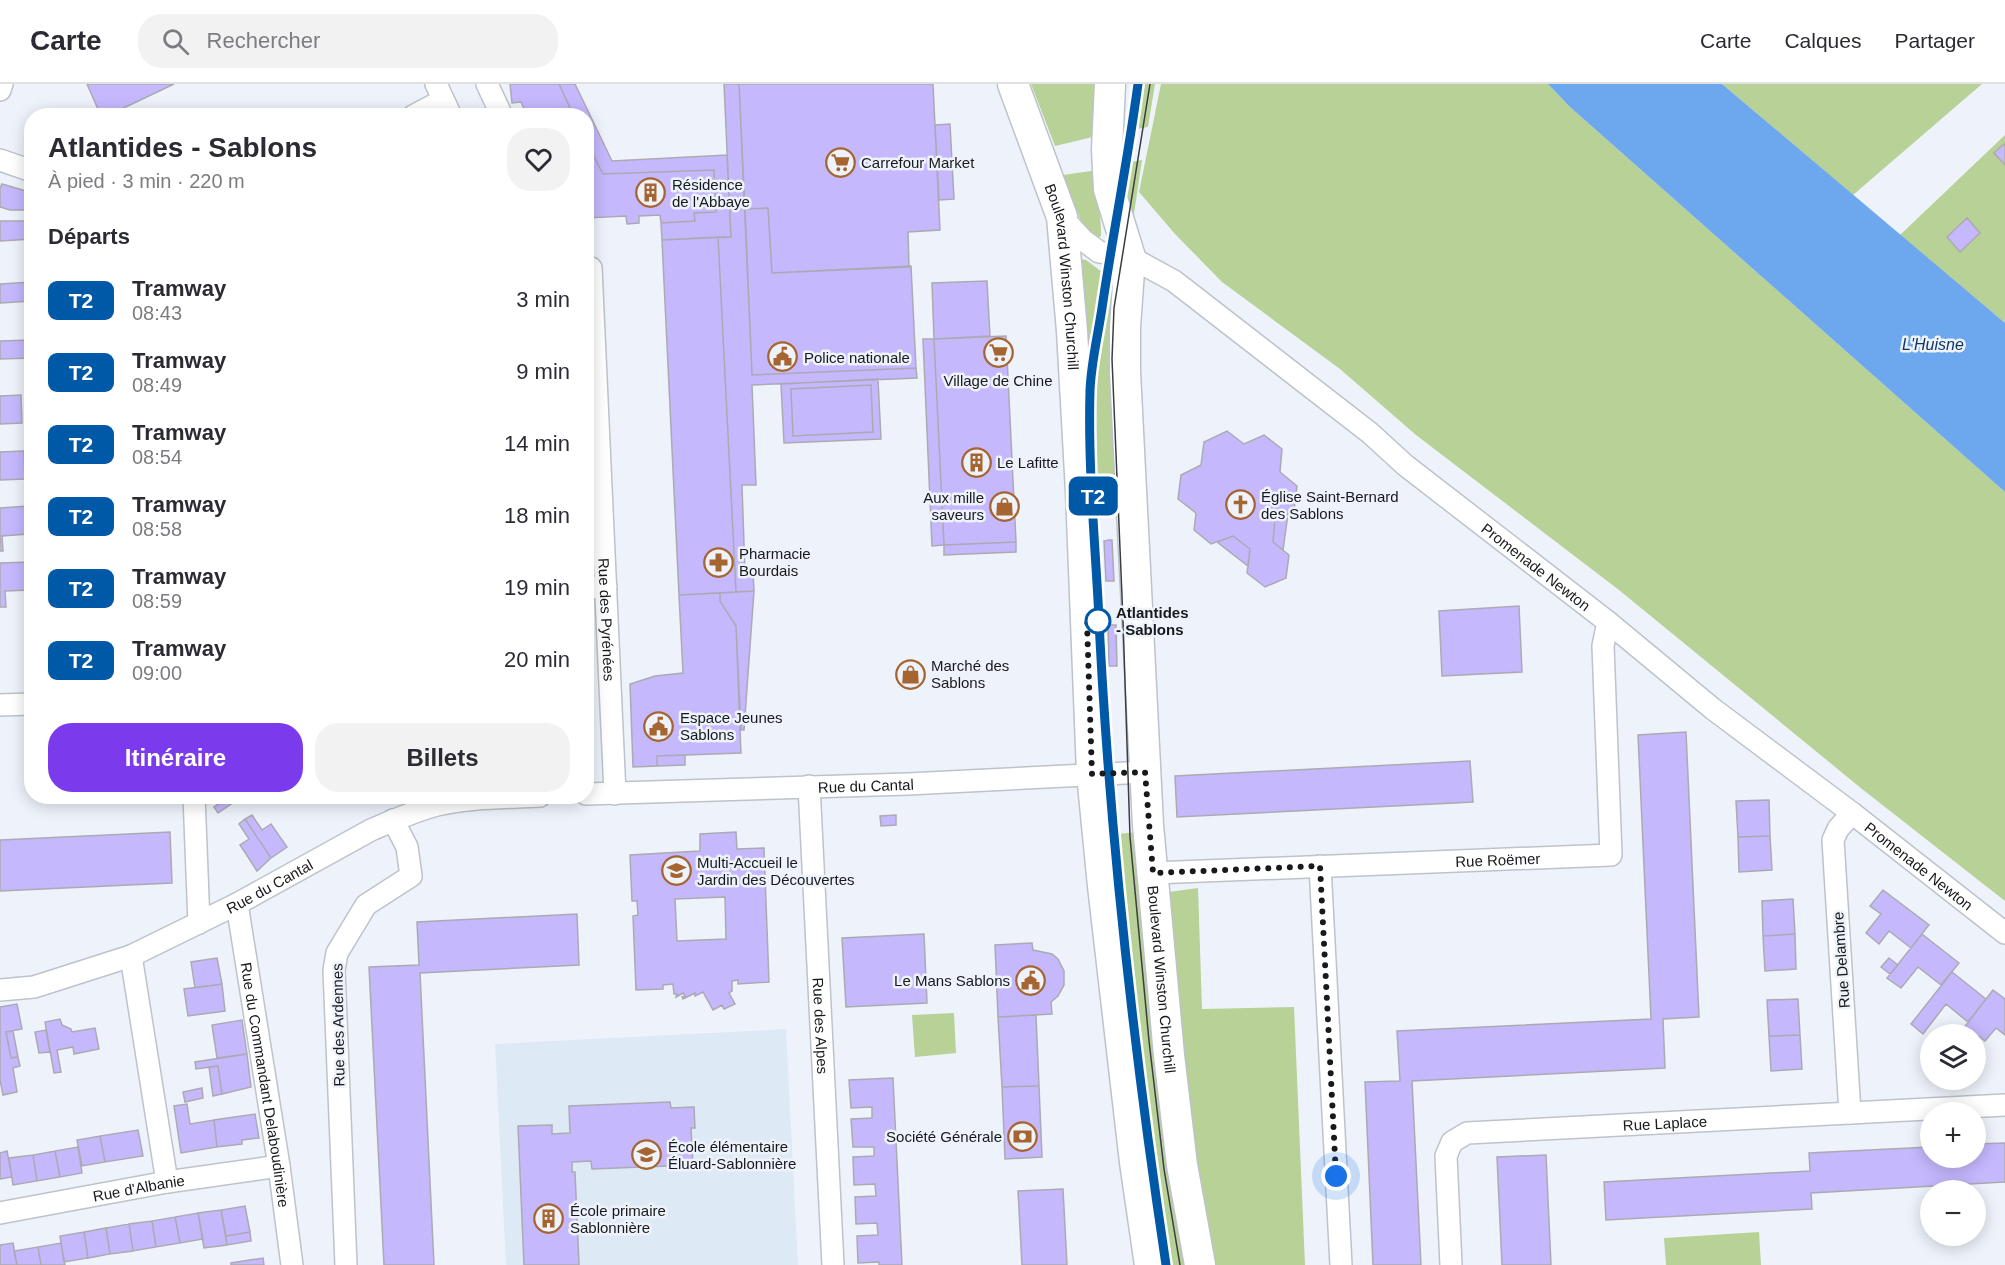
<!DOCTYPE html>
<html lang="fr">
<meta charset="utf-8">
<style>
body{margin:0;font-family:Arial,sans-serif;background:#f2f2f3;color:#2b2b33;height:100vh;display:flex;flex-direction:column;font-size:22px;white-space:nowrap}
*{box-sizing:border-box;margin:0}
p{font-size:20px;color:#7c7c81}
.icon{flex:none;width:33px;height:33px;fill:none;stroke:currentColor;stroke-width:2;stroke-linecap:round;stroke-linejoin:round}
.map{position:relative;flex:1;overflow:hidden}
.details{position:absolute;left:24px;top:24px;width:570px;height:696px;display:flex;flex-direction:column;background:#fff;border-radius:24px;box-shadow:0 3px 15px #0003}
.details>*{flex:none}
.badge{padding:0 12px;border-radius:9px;font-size:21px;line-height:39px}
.buttons{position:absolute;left:1920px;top:940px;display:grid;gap:12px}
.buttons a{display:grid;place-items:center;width:66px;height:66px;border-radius:50%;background:#fff;box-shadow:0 3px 15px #0003;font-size:30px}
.you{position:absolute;width:30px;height:30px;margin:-15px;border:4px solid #fff;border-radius:50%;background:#1a73e8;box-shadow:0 0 0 9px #1a73e833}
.map>.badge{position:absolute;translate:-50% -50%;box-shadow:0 0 0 3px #fff}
h2{padding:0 24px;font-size:22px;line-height:54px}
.round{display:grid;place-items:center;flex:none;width:63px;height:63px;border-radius:24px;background:#f2f2f3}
.overview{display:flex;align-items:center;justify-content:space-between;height:102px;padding:0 24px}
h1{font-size:28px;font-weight:800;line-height:45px}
.cta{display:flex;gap:12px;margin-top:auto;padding:12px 24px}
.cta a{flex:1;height:69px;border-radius:24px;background:#7c3aed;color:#fff;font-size:24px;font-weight:800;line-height:69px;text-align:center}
.cta a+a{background:#f2f2f3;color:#2b2b33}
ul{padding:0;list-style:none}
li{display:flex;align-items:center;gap:18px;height:72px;padding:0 24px}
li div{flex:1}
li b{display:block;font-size:22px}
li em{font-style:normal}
li .badge{min-width:66px;font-weight:700;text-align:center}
header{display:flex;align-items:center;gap:36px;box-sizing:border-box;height:84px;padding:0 30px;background:#fff;border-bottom:2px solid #e1e1e2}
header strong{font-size:28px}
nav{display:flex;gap:33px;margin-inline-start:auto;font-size:21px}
.search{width:420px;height:54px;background:#f2f2f3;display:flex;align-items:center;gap:15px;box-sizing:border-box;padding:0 21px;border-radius:24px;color:#7c7c81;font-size:22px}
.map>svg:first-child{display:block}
</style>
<header>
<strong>Carte</strong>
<div class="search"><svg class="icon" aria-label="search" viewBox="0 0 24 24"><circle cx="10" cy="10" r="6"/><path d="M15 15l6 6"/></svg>Rechercher</div>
<nav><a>Carte</a><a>Calques</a><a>Partager</a></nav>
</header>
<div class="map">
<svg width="2005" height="1181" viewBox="0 0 2005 1181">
<rect width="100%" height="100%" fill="#eef3fb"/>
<path fill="#dee9f6" d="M786 945 798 1181H506L495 960Z"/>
<path fill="#b8d196" d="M1031 0H1098L1097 52 1055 62Z
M1133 0H1155L1148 43 1126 47Z
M1161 0H1548L1570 23 2005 408V817L1862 705 1619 506 1416 351 1340 285 1222 198 1175 150 1139 108Z
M1722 0H1982L1853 111Z
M2005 51V239L1900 151Z
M1142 76 1134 130 1127 119 1115 81Z
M1098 86 1101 147V152L1097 154H1092L1082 140 1063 91Z
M1081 175 1086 176 1122 203 1123 397 1085 398 1077 178Z
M1139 748 1189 1181H1160L1106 751Z
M1198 804 1202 925 1294 923 1305 1181H1216L1197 1078 1178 931 1169 808Z
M954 929 956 969 915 973 912 931Z
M1759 1148 1761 1181H1666L1664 1154Z"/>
<path fill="#6da7ee" d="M1548 0H1722L2005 239V408L1570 23Z"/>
<path fill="#c5b8fd" stroke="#abaab2" stroke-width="1.5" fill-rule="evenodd" d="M87 0H174L107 32H101Z
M510 0H559L574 32H527L521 18 512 19Z
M559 0H575L612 77 727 71 731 153 662 156 661 139 695 137 694 129 716 128 714 86 603 90 586 57V32H574Z
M724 0H739L752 291 916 284 917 294 752 301 756 401H742L745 489 753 488 754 507 736 508 718 153H731Z
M739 0H933L940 146 908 148 909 183 772 189 768 124 745 125Z
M950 40 954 115 939 116 935 41Z
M586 57 603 90 714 86 716 128 694 129 695 137 661 139 660 131 639 132V139L627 140 626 132 586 134Z
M2004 60 2005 61V81L1994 69Z
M2 100 26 107 30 114V126H10L0 123V104Z
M768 124 772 189 911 182 916 284 752 291 745 125Z
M1967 134 1980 149 1960 168 1947 153Z
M0 137H31L32 155 0 157Z
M718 153 736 508 679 511 662 156Z
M987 197 990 252 934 255 932 199Z
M32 198V217L0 219V200Z
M1006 252 1016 458 944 461 934 255Z
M923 255H934L944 461 932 462Z
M32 256V274L0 275V257Z
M878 295 881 355 784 359 781 300ZM871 301 873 348 793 352 791 305Z
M871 301 873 348 793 352 791 305Z
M21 311 22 339 0 340V312Z
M1227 347 1244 360 1264 351 1282 365 1280 388 1297 402 1294 427 1275 435 1273 458 1289 471 1286 494 1265 503 1247 489 1250 465 1233 452 1211 460 1194 446 1196 429 1178 415 1181 391 1201 381 1204 358Z
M24 367 25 395 0 396V368Z
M27 422 28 450 2 452 3 467H0V424Z
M1288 430 1283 466 1273 458 1275 435Z
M1233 452 1250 465 1248 482 1217 458Z
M1109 456H1112L1114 497H1106L1104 457Z
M1016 458V468L944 471V461Z
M29 478 30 506 5 507 6 523H0V479Z
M754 507 744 646H741L736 542 720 517V509Z
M720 509V517L736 542 741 669 657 672V682L633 683 630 600 655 592 683 589 679 511Z
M1519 522 1522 588 1442 592 1439 527Z
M1108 541H1116L1117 582H1109Z
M1686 648 1699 933 1663 935 1665 984 1412 997 1421 1181H1373L1365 998 1400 997 1397 947 1651 935 1638 651Z
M685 671V681L657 682V672Z
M1470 677 1473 718 1177 733 1175 692Z
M230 712 234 718 218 729 214 723Z
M230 712H242L234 718Z
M1769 716 1770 752 1738 753 1736 717Z
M252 731 262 746 271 740 287 763 271 774 245 735Z
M896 731V741L881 742 880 732Z
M245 735 271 774 257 787 240 761 249 755 239 740Z
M170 748 172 799 0 807V756Z
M736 748 737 765 764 764 769 898 738 900V896L732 897V907L729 909 735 920 724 925 722 921 713 926 703 908 695 912V909L683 915 682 913 685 912 683 909 676 913 677 910H674L673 900 663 901V905L636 906 633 832 638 831 637 817H632L630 771 700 767V750ZM725 813 726 855 677 857 675 815Z
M1770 752 1772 786 1739 788 1738 753Z
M1883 806 1929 841 1911 864 1889 847 1879 860 1866 849 1881 830 1870 822Z
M1793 815 1795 850 1763 852 1762 817Z
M577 830 579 881 420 889 434 1181H384L369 883 419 881 417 838Z
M924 850 927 919 846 923 842 854Z
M1795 850 1796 885 1765 887 1763 852Z
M1922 850 1959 879 1941 901 1918 883 1901 904 1887 894Z
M1032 859 1033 866 1052 870 1058 875 1064 887V901L1058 912 1051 918 1052 930 998 933 995 861Z
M217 874 222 900 195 904 191 878Z
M1889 874 1898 881 1890 890 1881 883Z
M1952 888 1986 915 1968 938 1946 920 1923 950 1911 940Z
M222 900 225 927 188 932 184 905Z
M1993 906 2005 915V951L1996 944 1985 957 1978 952 1976 954V951H1960L1959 950Z
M1798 915 1800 951 1769 952 1767 916Z
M17 920 22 945 6 948 11 974 18 973 20 982 13 984 17 1008 3 1011 0 996V923Z
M1036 931 1039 1002 1002 1003 998 933Z
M60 935 62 941 71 945 72 948 95 944 99 965 74 970 73 963 57 966 61 988 54 989 45 938Z
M242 936 247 970 217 974 212 941Z
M46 946 50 968 39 969 35 948Z
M13 947 18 973 11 974 6 948Z
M1800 951 1802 985 1771 987 1769 952Z
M247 970 251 1003 222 1010 218 982 196 985 195 978Z
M218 982 222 1010 213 1012 209 983Z
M893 994 902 1181H879V1178L858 1179 857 1152 878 1151 877 1139 856 1140 855 1113 876 1112 875 1100 854 1101 853 1073 874 1072V1063H853L851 1035 872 1034V1023L851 1024 849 996Z
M1039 1002 1042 1073 1005 1075 1002 1003Z
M202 1004 203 1014 185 1018 183 1008Z
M670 1018 671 1024 694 1023 695 1044H691L693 1081 592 1085 591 1077 572 1078V1088H575L579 1181H524L518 1042 552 1041V1050L570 1049 569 1022Z
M187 1020 190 1040 214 1036 217 1063 181 1069 174 1022Z
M255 1030 259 1054 242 1056V1060L217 1063 214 1036Z
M138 1046 143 1072 105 1078 100 1052Z
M100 1052 105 1078 82 1082 77 1056Z
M2005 1059V1098L1811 1109 1812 1125 1606 1136 1604 1098 1810 1087 1809 1069 1930 1063V1074H1976V1060Z
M78 1063 82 1089 60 1093 55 1067Z
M7 1067 12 1093 0 1095V1069Z
M55 1067 60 1093 37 1097 33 1071Z
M33 1071 37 1097 13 1101 9 1074Z
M1546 1071 1551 1181H1502L1497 1073Z
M1063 1105 1067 1181H1022L1018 1107Z
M245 1122 250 1148 226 1152 221 1126Z
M221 1126 227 1161 204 1164 198 1129Z
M198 1129 203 1155 180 1159 175 1133Z
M175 1133 180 1159 156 1163 152 1137Z
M152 1137 156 1163 133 1167 129 1140Z
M129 1140 133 1167 110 1170 106 1144Z
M106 1144 110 1170 88 1174 84 1148Z
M84 1148 88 1174 64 1178 60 1152Z
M250 1148 251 1157 227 1161 226 1152Z
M13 1159 17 1181H0V1161Z
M61 1159 65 1181H41L38 1163Z
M38 1163 41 1181H17L14 1167Z
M263 1174 264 1181H231V1179Z"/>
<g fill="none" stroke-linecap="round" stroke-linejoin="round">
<defs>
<g id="street">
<path d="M436 0 451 32"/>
<path d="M487 0 502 32"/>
<path d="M0 6 2 0"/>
<path d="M413 32 443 16"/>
<path d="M0 76 32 87"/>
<path id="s1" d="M1062 133 1083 156 1099 168 1130 173 1174 197 1370 349 1405 381 1608 538 1713 625 1852 729 2005 849"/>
<path id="s2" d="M586 184H591L615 710"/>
<path d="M586 504 606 503"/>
<path d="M0 621 32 620"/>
<path id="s3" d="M809 702 833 1181"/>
<path id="s4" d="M586 710 908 700 1145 688"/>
<path d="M194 712 199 839"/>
<path d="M1320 782 1341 1181"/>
<path id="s5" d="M1153 789 1611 771 1603 562 1608 538"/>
<path id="s6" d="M237 820 279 1082 292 1181"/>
<path d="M131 872 167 1098"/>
<path id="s7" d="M0 906 34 903 131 872 237 820 371 746C392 737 414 727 437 721 470 713 506 714 540 712"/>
<path d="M1850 1029 1833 756 1838 745 1852 729"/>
<path id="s8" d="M0 1129 167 1098 279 1082"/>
<path d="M346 1181 334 886 337 869 366 821 411 792 407 763 393 736"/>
<path id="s9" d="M1451 1181 1446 1072 1452 1058 1467 1049 2005 1021"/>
</g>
<g id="secondary">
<path id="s10" d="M1013 0 1062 133 1072 247 1081 408 1092 690 1103 802 1135 1078 1150 1181"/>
<path id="s11" d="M1110 0 1107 66 1109 105 1130 173 1125 243V288L1148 741 1169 971 1182 1081 1200 1181"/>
</g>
</defs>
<use href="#street" stroke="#bdc3ca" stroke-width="24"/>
<use href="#secondary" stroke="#bdc3ca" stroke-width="33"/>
<use href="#street" stroke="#fff" stroke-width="21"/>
<use href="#secondary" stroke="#fff" stroke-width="30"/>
<path stroke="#3a3d41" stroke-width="1.5" d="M1138 0 1130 62 1110 170 1090 304V343L1098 537 1109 690 1132 927 1151 1082 1166 1181
M1150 0 1114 224 1112 275 1123 536 1130 753 1149 957 1164 1085 1180 1181"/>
</g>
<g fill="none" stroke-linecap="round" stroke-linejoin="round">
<defs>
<path id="line" d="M1138 0C1128 75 1113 149 1102 224 1098 251 1091 279 1090 307 1088 376 1094 447 1098 516 1108 738 1133 961 1166 1181"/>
</defs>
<use href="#line" stroke="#fff" stroke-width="14"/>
<use href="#line" stroke="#0059a6" stroke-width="9"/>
<path stroke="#17191c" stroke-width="6" stroke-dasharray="0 10.8" d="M1098 537 1087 539 1092 690 1145 688 1153 789 1320 782 1336 1092"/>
</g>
<defs>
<symbol id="supermarket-ring" viewBox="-11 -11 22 22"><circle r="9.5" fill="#eef3fb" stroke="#a66530" stroke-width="1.5"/><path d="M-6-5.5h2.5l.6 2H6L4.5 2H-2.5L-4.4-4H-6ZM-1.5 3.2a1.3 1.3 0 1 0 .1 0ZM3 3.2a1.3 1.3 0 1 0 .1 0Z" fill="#a66530"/></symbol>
<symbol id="building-ring" viewBox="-11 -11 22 22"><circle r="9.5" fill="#eef3fb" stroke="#a66530" stroke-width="1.5"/><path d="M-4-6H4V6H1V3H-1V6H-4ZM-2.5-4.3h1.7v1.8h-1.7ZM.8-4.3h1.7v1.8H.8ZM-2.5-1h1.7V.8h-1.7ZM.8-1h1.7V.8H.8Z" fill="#a66530"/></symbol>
<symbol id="civic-ring" viewBox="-11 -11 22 22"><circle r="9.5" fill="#eef3fb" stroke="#a66530" stroke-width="1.5"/><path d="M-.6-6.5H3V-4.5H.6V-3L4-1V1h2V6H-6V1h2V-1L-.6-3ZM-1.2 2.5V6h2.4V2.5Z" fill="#a66530"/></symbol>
<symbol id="church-ring" viewBox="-11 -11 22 22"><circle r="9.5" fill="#eef3fb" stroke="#a66530" stroke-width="1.5"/><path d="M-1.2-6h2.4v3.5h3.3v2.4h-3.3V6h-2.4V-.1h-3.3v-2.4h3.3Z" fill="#a66530"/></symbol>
<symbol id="shop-ring" viewBox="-11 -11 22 22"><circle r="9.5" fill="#eef3fb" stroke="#a66530" stroke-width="1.5"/><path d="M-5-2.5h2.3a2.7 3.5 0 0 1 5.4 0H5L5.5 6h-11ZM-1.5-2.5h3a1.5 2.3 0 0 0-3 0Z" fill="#a66530"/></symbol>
<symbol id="pharmacy-ring" viewBox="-11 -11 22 22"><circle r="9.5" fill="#eef3fb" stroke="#a66530" stroke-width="1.5"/><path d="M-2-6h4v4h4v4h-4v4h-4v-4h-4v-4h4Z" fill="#a66530"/></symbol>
<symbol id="school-ring" viewBox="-11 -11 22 22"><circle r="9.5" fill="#eef3fb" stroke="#a66530" stroke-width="1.5"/><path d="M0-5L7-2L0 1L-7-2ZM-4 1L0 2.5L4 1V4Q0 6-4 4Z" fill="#a66530"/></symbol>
<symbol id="bank-ring" viewBox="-11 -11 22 22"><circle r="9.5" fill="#eef3fb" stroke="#a66530" stroke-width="1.5"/><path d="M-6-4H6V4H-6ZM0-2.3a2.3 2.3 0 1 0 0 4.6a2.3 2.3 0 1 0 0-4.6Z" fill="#a66530"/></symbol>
</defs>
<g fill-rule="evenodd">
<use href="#supermarket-ring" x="824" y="62" width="33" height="33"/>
<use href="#building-ring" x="634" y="92" width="33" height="33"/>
<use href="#supermarket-ring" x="982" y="252" width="33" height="33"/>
<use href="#civic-ring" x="766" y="256" width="33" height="33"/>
<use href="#building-ring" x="960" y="362" width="33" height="33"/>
<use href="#church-ring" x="1224" y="404" width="33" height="33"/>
<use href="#shop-ring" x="988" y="406" width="33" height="33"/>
<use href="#pharmacy-ring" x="702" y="462" width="33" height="33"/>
<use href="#shop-ring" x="894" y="574" width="33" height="33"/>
<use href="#civic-ring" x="642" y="626" width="33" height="33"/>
<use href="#school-ring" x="660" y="770" width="33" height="33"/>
<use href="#civic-ring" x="1014" y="880" width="33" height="33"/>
<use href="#bank-ring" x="1006" y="1036" width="33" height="33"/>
<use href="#school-ring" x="630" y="1054" width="33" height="33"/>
<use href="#building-ring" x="532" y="1118" width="33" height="33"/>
</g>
<circle fill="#fff" stroke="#0059a6" stroke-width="3" cx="1098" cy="537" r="12"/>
<g text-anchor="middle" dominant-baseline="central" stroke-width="5" stroke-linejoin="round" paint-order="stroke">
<g font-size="15" fill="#17191c" stroke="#eef3fb" text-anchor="start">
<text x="861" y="78">Carrefour Market</text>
<text x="672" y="100">Résidence<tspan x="672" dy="17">de l'Abbaye</tspan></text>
<text x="804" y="273">Police nationale</text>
<text x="998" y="296" text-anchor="middle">Village de Chine</text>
<text x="997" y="378">Le Lafitte</text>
<text x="1261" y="412">Église Saint-Bernard<tspan x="1261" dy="17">des Sablons</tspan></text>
<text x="984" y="413" text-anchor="end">Aux mille<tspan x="984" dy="17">saveurs</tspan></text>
<text x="739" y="469">Pharmacie<tspan x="739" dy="17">Bourdais</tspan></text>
<text x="931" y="581">Marché des<tspan x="931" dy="17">Sablons</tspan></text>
<text x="680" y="633">Espace Jeunes<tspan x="680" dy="17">Sablons</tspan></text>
<text x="697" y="778">Multi-Accueil le<tspan x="697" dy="17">Jardin des Découvertes</tspan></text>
<text x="1010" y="896" text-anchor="end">Le Mans Sablons</text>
<text x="1002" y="1052" text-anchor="end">Société Générale</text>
<text x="668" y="1062">École élémentaire<tspan x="668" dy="17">Éluard-Sablonnière</tspan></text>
<text x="570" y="1126">École primaire<tspan x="570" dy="17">Sablonnière</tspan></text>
</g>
<g font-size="15" fill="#17191c" stroke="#eef3fb">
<text stroke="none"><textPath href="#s10" startOffset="201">Boulevard Winston Churchill</textPath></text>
<text stroke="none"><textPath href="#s1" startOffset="594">Promenade Newton</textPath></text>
<text stroke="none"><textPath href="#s2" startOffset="357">Rue des Pyrénées</textPath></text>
<text stroke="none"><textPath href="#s4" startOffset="280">Rue du Cantal</textPath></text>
<text stroke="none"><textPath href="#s5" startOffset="345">Rue Roëmer</textPath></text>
<text stroke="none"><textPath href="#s1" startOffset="1080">Promenade Newton</textPath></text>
<text stroke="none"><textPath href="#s7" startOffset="291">Rue du Cantal</textPath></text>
<text transform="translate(1841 876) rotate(-94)">Rue Delambre</text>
<text stroke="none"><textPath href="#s11" startOffset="900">Boulevard Winston Churchill</textPath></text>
<text transform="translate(338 941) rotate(-91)">Rue des Ardennes</text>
<text stroke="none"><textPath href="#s3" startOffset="240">Rue des Alpes</textPath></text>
<text stroke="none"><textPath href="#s6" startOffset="183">Rue du Commandant Delaboudinière</textPath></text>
<text stroke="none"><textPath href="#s9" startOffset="340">Rue Laplace</textPath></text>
<text stroke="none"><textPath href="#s8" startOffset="141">Rue d'Albanie</textPath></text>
</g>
<g font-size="15" font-weight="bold" fill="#17191c" stroke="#eef3fb" text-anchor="start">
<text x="1116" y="528">Atlantides<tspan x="1116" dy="17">- Sablons</tspan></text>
</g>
<g font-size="16" font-style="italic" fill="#103764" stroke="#eef3fb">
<text x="1933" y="260">L'Huisne</text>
</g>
</g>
</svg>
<div class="buttons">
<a><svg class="icon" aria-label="layers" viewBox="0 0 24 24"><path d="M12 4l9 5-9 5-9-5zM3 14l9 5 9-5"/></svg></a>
<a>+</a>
<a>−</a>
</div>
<div class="you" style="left:1336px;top:1092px"></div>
<b class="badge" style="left:1093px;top:412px;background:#0059a6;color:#fff">T2</b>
<section class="details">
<div class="overview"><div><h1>Atlantides - Sablons</h1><p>À pied · 3 min · 220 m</p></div><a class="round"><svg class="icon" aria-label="heart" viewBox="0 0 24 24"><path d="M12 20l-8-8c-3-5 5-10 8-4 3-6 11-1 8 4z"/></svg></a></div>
<h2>Départs</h2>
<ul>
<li><span class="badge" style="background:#0059a6;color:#fff">T2</span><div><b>Tramway</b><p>08:43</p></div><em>3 min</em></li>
<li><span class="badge" style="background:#0059a6;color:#fff">T2</span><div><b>Tramway</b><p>08:49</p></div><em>9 min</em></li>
<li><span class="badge" style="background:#0059a6;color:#fff">T2</span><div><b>Tramway</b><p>08:54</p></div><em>14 min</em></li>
<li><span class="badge" style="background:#0059a6;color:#fff">T2</span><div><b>Tramway</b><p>08:58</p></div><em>18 min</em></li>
<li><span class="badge" style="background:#0059a6;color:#fff">T2</span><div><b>Tramway</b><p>08:59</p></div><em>19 min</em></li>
<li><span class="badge" style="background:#0059a6;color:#fff">T2</span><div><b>Tramway</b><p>09:00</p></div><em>20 min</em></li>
</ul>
<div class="cta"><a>Itinéraire</a><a>Billets</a></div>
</section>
</div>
